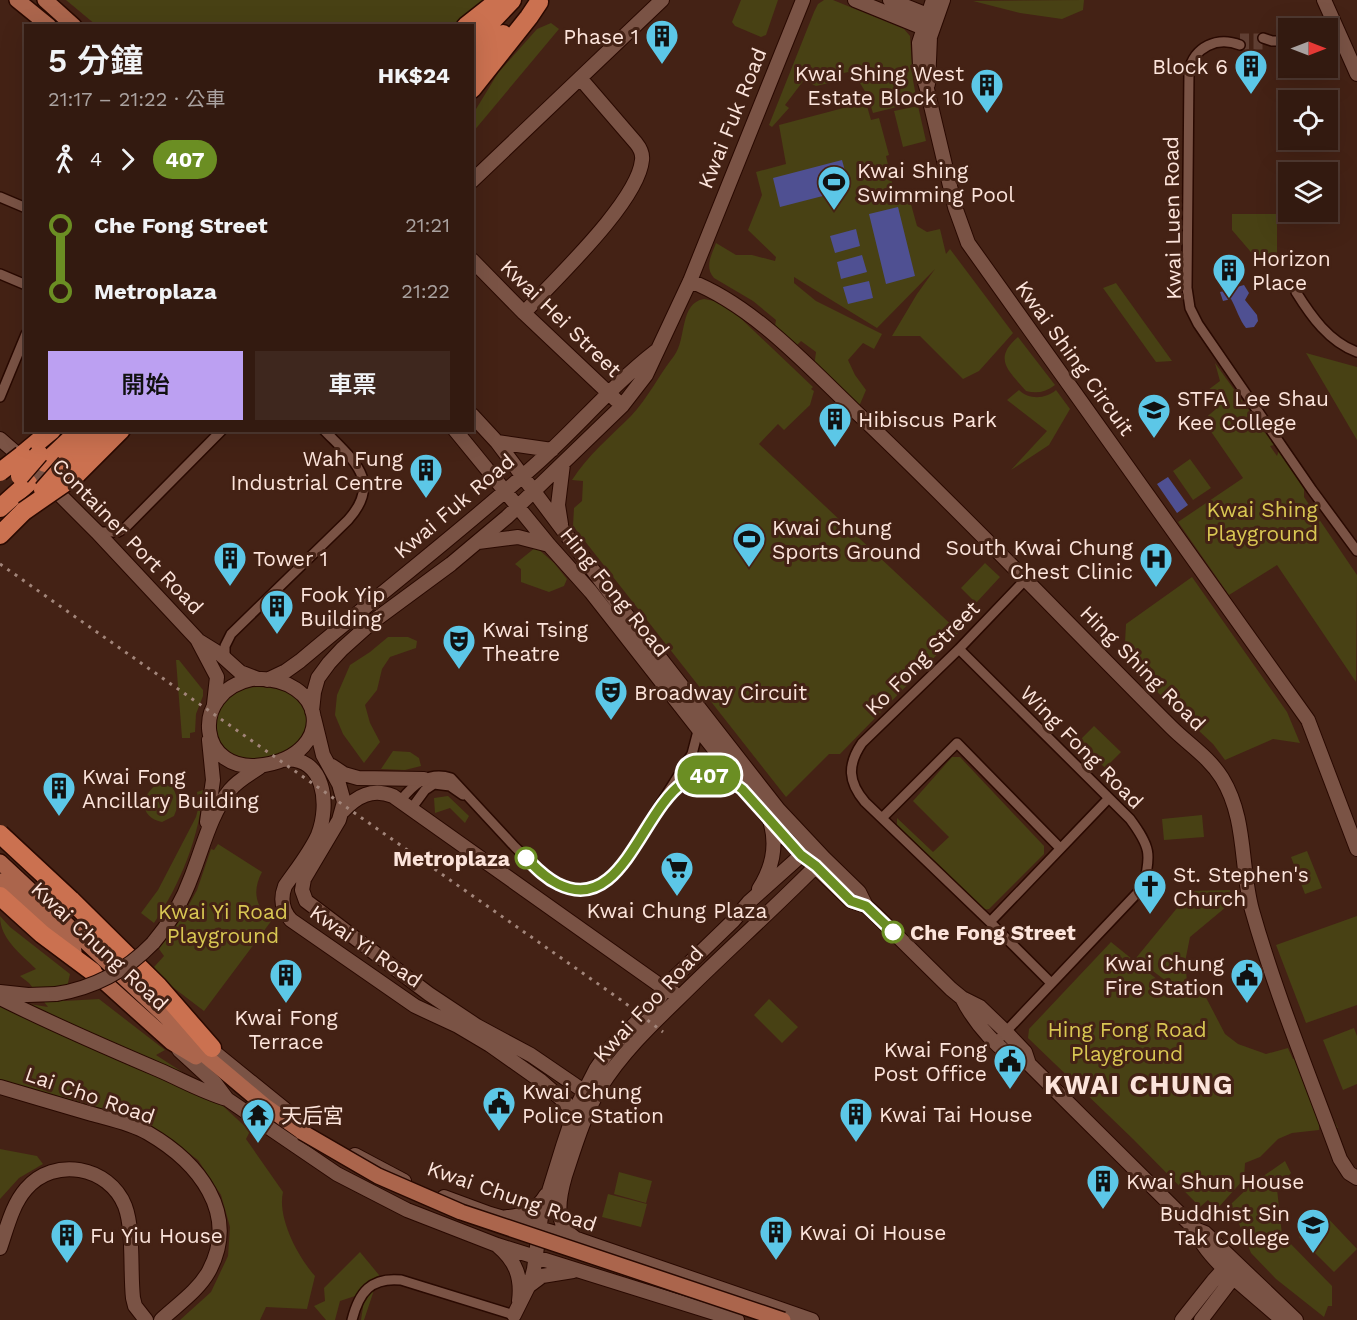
<!DOCTYPE html>
<html lang="zh-TW">
<meta charset="utf-8">
<style>
body{margin:0;font-family:"Work Sans","Noto Sans TC",sans-serif;background:#3e271e;color:#f1f3f6;height:100vh;display:flex;flex-direction:column;font-size:22px;white-space:nowrap}
*{box-sizing:border-box;margin:0}
p{font-size:20px;color:#a9a19f}
.icon{flex:none;width:33px;height:33px;fill:none;stroke:currentColor;stroke-width:2;stroke-linecap:round;stroke-linejoin:round}
.map{position:relative;flex:1;overflow:hidden}
.side{position:absolute;left:24px;top:24px;width:450px;height:408px;display:flex;flex-direction:column;background:#331a10;border-radius:0px;box-shadow:0 6px 24px #0002,0 0 0 2px #4e3830}
.side>*{flex:none}
.badge{padding:0 12px;border-radius:20px;font-size:21px;line-height:39px}
.needle{width:39px;rotate:90deg}
.controls{position:absolute;left:1278px;top:18px;display:grid;gap:12px}
.controls a{display:grid;place-items:center;width:60px;height:60px;border-radius:0px;background:#331a10;box-shadow:0 6px 24px #0002,0 0 0 2px #4e3830;font-size:30px}
.map>.badge{position:absolute;translate:-50% -50%;box-shadow:0 0 0 3px #fff}
.legs{display:flex;align-items:center;gap:9px;height:66px;padding:0 24px;font-size:20px}
.legs p{margin-inline-start:auto}
.summary{display:flex;align-items:center;justify-content:space-between;height:102px;padding:0 24px}
h1{font-size:33px;font-weight:600;line-height:45px}
.primary-button{display:flex;gap:12px;margin-top:auto;padding:12px 24px}
.primary-button a{flex:1;height:69px;border-radius:0px;background:#bca0f2;color:#111;font-size:24px;font-weight:600;line-height:69px;text-align:center}
.primary-button a+a{background:#3e271e;color:#f1f3f6}
ul{padding:0 24px;list-style:none}
li{display:flex;align-items:center;gap:21px;height:66px;font-size:22px}
li i{display:grid;place-items:center;width:9px;height:100%;margin:0 8px;background:currentColor}
li i::after{content:'';width:15px;height:15px;margin:-8px;border:4px solid;border-radius:50%;background:#331a10}
li p{margin-inline-start:auto}
li:first-child i{background:linear-gradient(#0000 50%,currentColor 0)}
li:last-child i{background:linear-gradient(currentColor 50%,#0000 0)}
.map>svg:first-child{display:block}
</style>
<div class="map">
<svg width="1357" height="1320" viewBox="0 0 1357 1320">
<rect width="100%" height="100%" fill="#442215"/>
<path fill="#484114" d="M66 0H487L459 26 96 25Z
M741 0H778L766 35 761 37 735 26 732 22Z
M824 0H833L904 29 910 36 913 80 917 102 873 113C868 96 863 82 848 72L831 76 829 83 816 86 804 80 785 105 789 108 772 127 769 125 814 12 818 4Z
M1084 0 1083 10 1062 19 1020 13 973 1Z
M551 23 559 29 473 132V114L498 73 537 29Z
M863 92 871 120 879 118 889 155 886 156 893 187 909 197 917 226 927 232 940 229 946 254 950 249 1013 333 979 371 963 379 920 336H892L917 294 935 269 877 328 794 277V283L816 301 882 334 874 349 863 343 848 360 855 375 866 390 858 409 814 367 816 352 801 341 795 347 774 332 776 320 753 301 714 278C704 267 712 254 716 243L736 255H752L775 261 776 257 748 230 762 195 756 172 786 164 779 125 851 106Z
M918 106 926 141 903 147 894 111Z
M1232 214H1277V266L1262 265 1232 230Z
M1116 283 1172 361 1156 362 1103 288Z
M704 299 720 302 733 311 813 387 811 389 814 391 810 405 784 430 778 424 759 444 959 632 840 754H829L786 797 573 526 574 508 582 501 583 481 572 480C588 455 610 437 631 416 648 398 659 375 674 356 687 339 679 303 704 299Z
M1018 337 1055 385C1046 392 1037 394 1026 391 1009 371 992 359 1018 337Z
M1306 353 1357 367V440Z
M1215 363 1274 445 1270 446 1277 456 1279 450 1304 489V497L1357 575 1356 682 1277 565 1229 595 1178 522 1243 478 1203 420 1216 409 1208 390 1220 381Z
M1019 390C1029 400 1046 399 1056 390L1070 409 1049 445 1011 470 1047 431 1007 400Z
M1190 459 1211 488 1193 500 1173 471Z
M536 547 554 563 567 579 564 586 549 592 521 582V569L515 564Z
M985 563 1000 577 976 603 961 588Z
M1192 577 1287 712 1300 743 1273 739 1225 760 1213 744 1124 661 1126 624Z
M388 637H408L417 641 416 648 390 657 382 669 377 690 365 705 370 723 380 742 364 763 343 734 335 715 337 695 350 665 370 652Z
M176 660H179L203 690V696L196 714 195 732 190 733V738H182Z
M259 687C279 688 302 692 306 715 313 759 229 777 217 734 215 726 216 716 221 708 229 694 244 687 259 687Z
M1094 726 1121 752 1105 768 1079 741Z
M393 751 410 752 419 758 421 766 405 770 381 769Z
M952 757H960L1044 846V854L989 909 983 910 897 825V818L933 852 949 837 913 801Z
M159 780 171 782 179 803 174 816 162 822C149 820 140 809 146 796 150 790 155 786 159 780Z
M203 790C200 836 180 885 154 923L141 913 158 890 196 817 199 805 197 792Z
M448 796 469 816 465 823 450 808 435 813 434 798Z
M1202 815 1204 837 1164 840 1162 819Z
M218 844 262 872C252 891 255 907 272 920L204 1011 166 982 154 967 164 956 159 949 181 919 197 890 211 849 214 850Z
M1307 851 1322 888 1305 894 1291 857Z
M1230 890 1232 902 1190 937 1185 962 1187 981 1199 984 1225 1034 1238 1044 1266 1054 1288 1048 1293 1059 1302 1058 1338 1128 1319 1126V1130L1292 1133 1278 1139 1260 1157 1245 1163 1244 1179 1217 1209 1208 1200 1200 1207 1133 1139 1028 1038 1029 1029 1111 942 1180 998 1175 988 1136 958 1191 891Z
M0 916 10 927 70 974 64 1001 99 999 165 1050 156 1055 196 1081 250 1131 246 1139 283 1192C277 1218 298 1257 315 1276L307 1309 266 1307 260 1320H180L211 1292 228 1256 230 1227 221 1195 198 1160 152 1126 121 1114 39 1091 0 1082V1005L29 1004 48 1007 29 983 20 976 36 969C21 954 0 939 0 916Z
M1357 916V1005L1306 1023 1276 945Z
M769 999 798 1027 782 1043 754 1015Z
M1354 1028 1357 1036V1084L1343 1090 1323 1040Z
M0 1149 37 1156 43 1164 19 1178 0 1199Z
M1285 1161 1291 1173 1277 1189 1282 1235 1332 1286V1306H1328L1324 1317 1276 1279 1251 1253 1231 1204 1252 1184Z
M619 1172 652 1181 646 1203 614 1194Z
M608 1194 647 1204 641 1227 602 1217Z
M1323 1213 1357 1249 1334 1272 1299 1237Z
M360 1252 379 1275 364 1320H361L363 1307 355 1296 340 1301 335 1320H326L314 1306 325 1301 324 1288Z"/>
<path fill="#4f5092" d="M842 160 850 189 780 207 773 178Z
M898 207 915 276 886 284 869 214Z
M856 229 860 246 835 253 830 236Z
M862 255 867 272 841 279 837 262Z
M869 281 873 298 848 304 843 287Z
M1232 284 1237 287 1244 285 1249 293 1245 300 1257 315 1258 321 1254 327 1246 328C1240 321 1236 308 1231 299L1223 301 1220 292 1228 290Z
M1168 477 1188 505 1177 513 1157 484Z"/>
<g fill="none" stroke-linecap="round" stroke-linejoin="round">
<path stroke="#603f33" stroke-width="9" stroke-dasharray="9 4.5" stroke-linecap="butt" d="M1240 38H1263
M1240 45H1263"/>
<defs>
<path id="street" d="M1263 38 1272 41H1288
M1240 45C1217 36 1194 47 1189 71L1187 288 1190 308 1198 324 1312 490 1357 551
M0 197 26 208
M0 274 26 285
M1296 292C1311 316 1329 342 1357 352
M0 397 26 334
M97 532H118L125 528 222 430
M1025 580 959 649 862 743C847 765 848 782 865 802L990 922 1051 983
M959 649 1130 819C1150 846 1152 854 1143 887L996 1042
M225 659V646L231 634 348 520C383 481 353 460 324 430
M670 794C694 773 714 768 741 788
M400 801C414 784 428 771 451 778L515 847 547 878 566 888 579 890 591 889 601 885 621 867 692 754 698 731
M411 809 425 790 434 784 450 786 463 795
M882 818 957 743 1060 848
M990 922 1109 798
M352 1320C359 1292 371 1277 401 1280L514 1315"/>
<path id="secondary" d="M855 0 931 31
M890 0 935 18
M933 0 919 43 920 66 927 89 955 207 968 243 1308 720 1357 849
M1324 0 1357 74
M928 84 930 37 943 0
M472 181 662 0
M472 260 524 313 616 400
M690 281C752 305 805 363 853 409 962 512 1065 621 1171 727 1188 744 1209 757 1222 778 1247 819 1240 866 1252 910 1276 995 1310 1077 1340 1159L1349 1173 1357 1178
M524 313C554 280 638 202 642 160 643 153 640 148 636 143L580 78
M472 415 497 442 628 617 778 809 824 858 859 892 866 906
M455 430 549 545 591 592 780 833 851 901 866 906 874 913 951 989 962 998 980 1007 1005 1031 1025 1052 1029 1064 1195 1229 1205 1233 1296 1320
M0 439 31 466 97 532 197 639 217 677 214 704
M497 442 552 450
M561 524 558 505 563 464
M478 542 518 537 549 545
M199 641 220 654 240 672 258 679
M252 679C327 675 337 753 264 765 197 776 189 692 252 679Z
M267 680 286 671 300 661C377 596 458 534 534 466 576 429 612 385 656 351
M312 711 314 692 318 678 329 663 342 649 371 623 451 564 507 517 622 406 646 375 690 281 803 0
M314 718 323 755 339 784 344 802 339 820 304 879 302 890 306 901 429 994 477 1026 531 1055 594 1098
M282 760C325 754 330 805 318 835 310 853 296 870 285 886 280 899 282 910 291 920L415 1006 458 1026 490 1045 541 1081 566 1103 570 1110 571 1122
M332 766 344 774 358 778 424 779
M343 811C357 796 372 788 393 796L665 989 673 992
M207 822 213 780 209 740
M759 889C772 868 777 848 771 824
M153 943C170 923 183 900 192 875 203 847 211 813 230 790 238 780 250 774 260 767
M0 992 28 995 56 994
M0 998C52 1024 105 1047 159 1070 182 1080 203 1092 227 1099
M962 998C974 1022 1002 1057 1029 1064
M203 1043 298 1120
M179 1050 215 1083 227 1099 337 1174 407 1210 497 1245 737 1320
M0 1087C31 1096 61 1105 92 1114 110 1119 131 1123 148 1133 198 1162 240 1213 209 1271 198 1291 177 1305 161 1320
M355 1155 404 1181
M444 1197 490 1214 580 1240 812 1320
M507 1217C522 1217 538 1209 546 1195
M1195 1229C1206 1261 1257 1296 1282 1320
M575 1238C553 1225 559 1197 565 1176 575 1146 584 1115 600 1088 621 1054 650 1026 678 999 725 952 775 908 822 860
M498 1246C516 1261 522 1278 519 1301
M0 1248C7 1228 12 1205 26 1189 54 1156 109 1166 125 1206 134 1230 130 1271 133 1298L135 1306 146 1320
M530 1285 542 1276 573 1271
M514 1315 531 1281 534 1269 541 1217 563 1146 575 1110 596 1069 611 1047 652 1007 674 978 733 921 749 902 806 851
M1182 1320 1213 1281 1231 1261
M1201 1320 1239 1270"/>
<path id="primary" d="M17 0 49 26
M45 0 74 26
M0 862 166 1017 195 1047 264 1105 302 1132
M0 881 50 926 74 951
M92 971 171 1042 196 1057"/>
<path id="highway" d="M466 26 499 0
M472 42 512 0
M472 64 503 34
M472 89 529 17 539 2
M22 455 52 430
M45 463 80 430
M66 464 100 430
M76 475 121 430
M0 508 28 483
M0 535 24 511
M0 896 42 934 93 972
M71 900 158 986 212 1048"/>
</defs>
<use href="#street" stroke="#290901" stroke-width="12"/>
<use href="#secondary" stroke="#290901" stroke-width="16"/>
<use href="#primary" stroke="#290901" stroke-width="18"/>
<use href="#highway" stroke="#290901" stroke-width="21"/>
<use href="#street" stroke="#7a5345" stroke-width="9"/>
<use href="#secondary" stroke="#7a5345" stroke-width="14"/>
<use href="#primary" stroke="#ab654c" stroke-width="15"/>
<use href="#highway" stroke="#cb7150" stroke-width="18"/>
<path stroke="#a2857a" stroke-width="3" stroke-dasharray="3 6" stroke-linecap="butt" d="M0 564 621 1000 663 1032"/>
<defs>
<path id="secondary-bridge" d="M56 994C94 988 126 971 153 943"/>
<path id="primary-bridge" d="M302 1132 378 1176 461 1212 783 1320"/>
<path id="highway-bridge" d="M0 472 22 455
M20 476 39 454
M43 490 66 464
M24 511 76 475
M0 834 71 900"/>
</defs>
<use href="#secondary-bridge" stroke="#290901" stroke-width="16" stroke-linecap="butt"/>
<use href="#primary-bridge" stroke="#290901" stroke-width="18" stroke-linecap="butt"/>
<use href="#highway-bridge" stroke="#290901" stroke-width="21" stroke-linecap="butt"/>
<use href="#secondary-bridge" stroke="#7a5345" stroke-width="14"/>
<use href="#primary-bridge" stroke="#ab654c" stroke-width="15"/>
<use href="#highway-bridge" stroke="#cb7150" stroke-width="18"/>
</g>
<g fill="none" stroke-linecap="round" stroke-linejoin="round">
<defs>
<path id="line-1" d="M526 858C535 867 545 878 558 884 644 927 649 720 742 789L801 855 816 866 851 901 866 906 893 932"/>
</defs>
<use href="#line-1" stroke="#fff" stroke-width="14"/>
<use href="#line-1" stroke="#6b8e23" stroke-width="9"/>
</g>
<defs>
<symbol id="building-pin" viewBox="-11 -11 22 30"><path d="M0 17L-7.5 6A9.5 9.5 0 1 1 7.5 6Z" fill="#5cc7e7" stroke="#442215"/><path d="M-4-6H4V6H1V3H-1V6H-4ZM-2.5-4.3h1.7v1.8h-1.7ZM.8-4.3h1.7v1.8H.8ZM-2.5-1h1.7V.8h-1.7ZM.8-1h1.7V.8H.8Z" fill="#111"/></symbol>
<symbol id="stadium-pin" viewBox="-11 -11 22 30"><path d="M0 17L-7.5 6A9.5 9.5 0 1 1 7.5 6Z" fill="#5cc7e7" stroke="#442215"/><path d="M0-5a6.5 5 0 1 0 0 10a6.5 5 0 1 0 0-10ZM-3.5-1.8h7v3.6h-7Z" fill="#111"/></symbol>
<symbol id="school-pin" viewBox="-11 -11 22 30"><path d="M0 17L-7.5 6A9.5 9.5 0 1 1 7.5 6Z" fill="#5cc7e7" stroke="#442215"/><path d="M0-5L7-2L0 1L-7-2ZM-4 1L0 2.5L4 1V4Q0 6-4 4Z" fill="#111"/></symbol>
<symbol id="hospital-pin" viewBox="-11 -11 22 30"><path d="M0 17L-7.5 6A9.5 9.5 0 1 1 7.5 6Z" fill="#5cc7e7" stroke="#442215"/><path d="M-5-5h3v3.5h4V-5h3V5h-3V1.5h-4V5h-3Z" fill="#111"/></symbol>
<symbol id="theatre-pin" viewBox="-11 -11 22 30"><path d="M0 17L-7.5 6A9.5 9.5 0 1 1 7.5 6Z" fill="#5cc7e7" stroke="#442215"/><path d="M-5-5.5Q0-4 5-5.5V0Q5 5 0 6Q-5 5-5 0ZM-3.3-2.5H-1v1.5H-3.3ZM1-2.5H3.3v1.5H1ZM-2.8 1Q0 5.5 2.8 1Z" fill="#111"/></symbol>
<symbol id="supermarket-pin" viewBox="-11 -11 22 30"><path d="M0 17L-7.5 6A9.5 9.5 0 1 1 7.5 6Z" fill="#5cc7e7" stroke="#442215"/><path d="M-6-5.5h2.5l.6 2H6L4.5 2H-2.5L-4.4-4H-6ZM-1.5 3.2a1.3 1.3 0 1 0 .1 0ZM3 3.2a1.3 1.3 0 1 0 .1 0Z" fill="#111"/></symbol>
<symbol id="church-pin" viewBox="-11 -11 22 30"><path d="M0 17L-7.5 6A9.5 9.5 0 1 1 7.5 6Z" fill="#5cc7e7" stroke="#442215"/><path d="M-1.2-6h2.4v3.5h3.3v2.4h-3.3V6h-2.4V-.1h-3.3v-2.4h3.3Z" fill="#111"/></symbol>
<symbol id="civic-pin" viewBox="-11 -11 22 30"><path d="M0 17L-7.5 6A9.5 9.5 0 1 1 7.5 6Z" fill="#5cc7e7" stroke="#442215"/><path d="M-.6-6.5H3V-4.5H.6V-3L4-1V1h2V6H-6V1h2V-1L-.6-3ZM-1.2 2.5V6h2.4V2.5Z" fill="#111"/></symbol>
<symbol id="temple-pin" viewBox="-11 -11 22 30"><path d="M0 17L-7.5 6A9.5 9.5 0 1 1 7.5 6Z" fill="#5cc7e7" stroke="#442215"/><path d="M0-6L5-2H3V0L6.5 2.5H4V6H1.5V3h-3V6H-4V2.5H-6.5L-3 0V-2H-5Z" fill="#111"/></symbol>
</defs>
<g fill-rule="evenodd">
<use href="#building-pin" x="643" y="17" width="38" height="52"/>
<use href="#building-pin" x="1232" y="47" width="38" height="52"/>
<use href="#building-pin" x="968" y="66" width="38" height="52"/>
<use href="#stadium-pin" x="815" y="163" width="38" height="52"/>
<use href="#building-pin" x="1210" y="251" width="38" height="52"/>
<use href="#school-pin" x="1135" y="391" width="38" height="52"/>
<use href="#building-pin" x="816" y="400" width="38" height="52"/>
<use href="#building-pin" x="407" y="451" width="38" height="52"/>
<use href="#stadium-pin" x="730" y="520" width="38" height="52"/>
<use href="#building-pin" x="211" y="539" width="38" height="52"/>
<use href="#hospital-pin" x="1137" y="540" width="38" height="52"/>
<use href="#building-pin" x="258" y="587" width="38" height="52"/>
<use href="#theatre-pin" x="440" y="622" width="38" height="52"/>
<use href="#theatre-pin" x="592" y="673" width="38" height="52"/>
<use href="#building-pin" x="40" y="769" width="38" height="52"/>
<use href="#supermarket-pin" x="658" y="849" width="38" height="52"/>
<use href="#church-pin" x="1131" y="867" width="38" height="52"/>
<use href="#building-pin" x="267" y="956" width="38" height="52"/>
<use href="#civic-pin" x="1228" y="956" width="38" height="52"/>
<use href="#civic-pin" x="991" y="1042" width="38" height="52"/>
<use href="#civic-pin" x="480" y="1084" width="38" height="52"/>
<use href="#building-pin" x="837" y="1095" width="38" height="52"/>
<use href="#temple-pin" x="239" y="1096" width="38" height="52"/>
<use href="#building-pin" x="1084" y="1162" width="38" height="52"/>
<use href="#school-pin" x="1294" y="1206" width="38" height="52"/>
<use href="#building-pin" x="757" y="1213" width="38" height="52"/>
<use href="#building-pin" x="48" y="1216" width="38" height="52"/>
</g>
<g fill="#fff" stroke="#6b8e23" stroke-width="3">
<circle cx="526" cy="858" r="10"/>
<circle cx="893" cy="932" r="10"/>
</g>
<g text-anchor="middle" dominant-baseline="central" stroke-width="6" stroke-linejoin="round" paint-order="stroke">
<g font-size="21" fill="#fce4db" stroke="#442215" text-anchor="start">
<text x="639" y="36" text-anchor="end">Phase 1</text>
<text x="1228" y="66" text-anchor="end">Block 6</text>
<text x="964" y="73" text-anchor="end">Kwai Shing West<tspan x="964" dy="24">Estate Block 10</tspan></text>
<text x="857" y="170">Kwai Shing<tspan x="857" dy="24">Swimming Pool</tspan></text>
<text x="1252" y="258">Horizon<tspan x="1252" dy="24">Place</tspan></text>
<text x="1177" y="398">STFA Lee Shau<tspan x="1177" dy="24">Kee College</tspan></text>
<text x="858" y="419">Hibiscus Park</text>
<text x="403" y="458" text-anchor="end">Wah Fung<tspan x="403" dy="24">Industrial Centre</tspan></text>
<text x="772" y="527">Kwai Chung<tspan x="772" dy="24">Sports Ground</tspan></text>
<text x="1133" y="547" text-anchor="end">South Kwai Chung<tspan x="1133" dy="24">Chest Clinic</tspan></text>
<text x="253" y="558">Tower 1</text>
<text x="300" y="594">Fook Yip<tspan x="300" dy="24">Building</tspan></text>
<text x="482" y="629">Kwai Tsing<tspan x="482" dy="24">Theatre</tspan></text>
<text x="634" y="692">Broadway Circuit</text>
<text x="82" y="776">Kwai Fong<tspan x="82" dy="24">Ancillary Building</tspan></text>
<text x="1173" y="874">St. Stephen's<tspan x="1173" dy="24">Church</tspan></text>
<text x="677" y="910" text-anchor="middle">Kwai Chung Plaza</text>
<text x="1224" y="963" text-anchor="end">Kwai Chung<tspan x="1224" dy="24">Fire Station</tspan></text>
<text x="286" y="1017" text-anchor="middle">Kwai Fong<tspan x="286" dy="24">Terrace</tspan></text>
<text x="987" y="1049" text-anchor="end">Kwai Fong<tspan x="987" dy="24">Post Office</tspan></text>
<text x="522" y="1091">Kwai Chung<tspan x="522" dy="24">Police Station</tspan></text>
<text x="879" y="1114">Kwai Tai House</text>
<text x="281" y="1115">天后宮</text>
<text x="1126" y="1181">Kwai Shun House</text>
<text x="1290" y="1213" text-anchor="end">Buddhist Sin<tspan x="1290" dy="24">Tak College</tspan></text>
<text x="799" y="1232">Kwai Oi House</text>
<text x="90" y="1235">Fu Yiu House</text>
</g>
<g font-size="21" fill="#fce4db" stroke="#442215">
<text transform="translate(732 118) rotate(-68)">Kwai Fuk Road</text>
<text transform="translate(1172 218) rotate(-91)">Kwai Luen Road</text>
<text transform="translate(561 318) rotate(44)">Kwai Hei Street</text>
<text transform="translate(1075 358) rotate(54)">Kwai Shing Circuit</text>
<text transform="translate(454 506) rotate(-40)">Kwai Fuk Road</text>
<text transform="translate(128 536) rotate(46)">Container Port Road</text>
<text transform="translate(615 592) rotate(51)">Hing Fong Road</text>
<text transform="translate(922 658) rotate(-45)">Ko Fong Street</text>
<text transform="translate(1143 668) rotate(45)">Hing Shing Road</text>
<text transform="translate(1082 747) rotate(45)">Wing Fong Road</text>
<text transform="translate(100 946) rotate(43)">Kwai Chung Road</text>
<text transform="translate(366 946) rotate(34)">Kwai Yi Road</text>
<text transform="translate(648 1004) rotate(-47)">Kwai Foo Road</text>
<text transform="translate(90 1095) rotate(19)">Lai Cho Road</text>
<text transform="translate(512 1196) rotate(19)">Kwai Chung Road</text>
</g>
<g font-size="21" fill="#d9c753" stroke="#442215">
<text x="1262" y="509">Kwai Shing<tspan x="1262" dy="24">Playground</tspan></text>
<text x="223" y="911">Kwai Yi Road<tspan x="223" dy="24">Playground</tspan></text>
<text x="1127" y="1029">Hing Fong Road<tspan x="1127" dy="24">Playground</tspan></text>
</g>
<g font-size="21" font-weight="bold" fill="#fce4db" stroke="#442215" text-anchor="end">
<text x="510" y="858">Metroplaza</text>
<text x="910" y="932" text-anchor="start">Che Fong Street</text>
</g>
<g font-size="27" font-weight="bold" letter-spacing="1.5" fill="#fce4db" stroke="#442215">
<text x="1139" y="1085">KWAI CHUNG</text>
</g>
</g>
</svg>
<div class="controls">
<a><svg class="needle" viewBox="-14 -14 28 28"><path d="M0-13l5 13h-10z" fill="#e53935"/><path d="M0 13l5-13h-10z" fill="#a9a19f"/></svg></a>
<a><svg class="icon" aria-label="locate" viewBox="0 0 24 24"><circle cx="12" cy="12" r="6"/><path d="M12 2v4M12 18v4M2 12h4M18 12h4"/></svg></a>
<a><svg class="icon" aria-label="layers" viewBox="0 0 24 24"><path d="M12 4l9 5-9 5-9-5zM3 14l9 5 9-5"/></svg></a>
</div>
<b class="badge" style="left:709px;top:775px;background:#6b8e23;color:#fff">407</b>
<section class="side">
<div class="summary"><div><h1>5 分鐘</h1><p>21:17 – 21:22 · 公車</p></div><b>HK$24</b></div>
<div class="legs"><svg class="icon" aria-label="walk" viewBox="0 0 24 24"><circle cx="13" cy="4" r="2"/><path d="M13 8l-2 6 4 7M11 14l-3 7M7 12l3-4h3l4 4"/></svg>4<svg class="icon" aria-label="forward" viewBox="0 0 24 24"><path d="M9 5l7 7-7 7"/></svg><b class="badge" style="background:#6b8e23;color:#fff">407</b></div>
<ul>
<li><i style="color:#6b8e23"></i><b>Che Fong Street</b><p>21:21</p></li>
<li><i style="color:#6b8e23"></i><b>Metroplaza</b><p>21:22</p></li>
</ul>
<div class="primary-button"><a>開始</a><a>車票</a></div>
</section>
</div>
